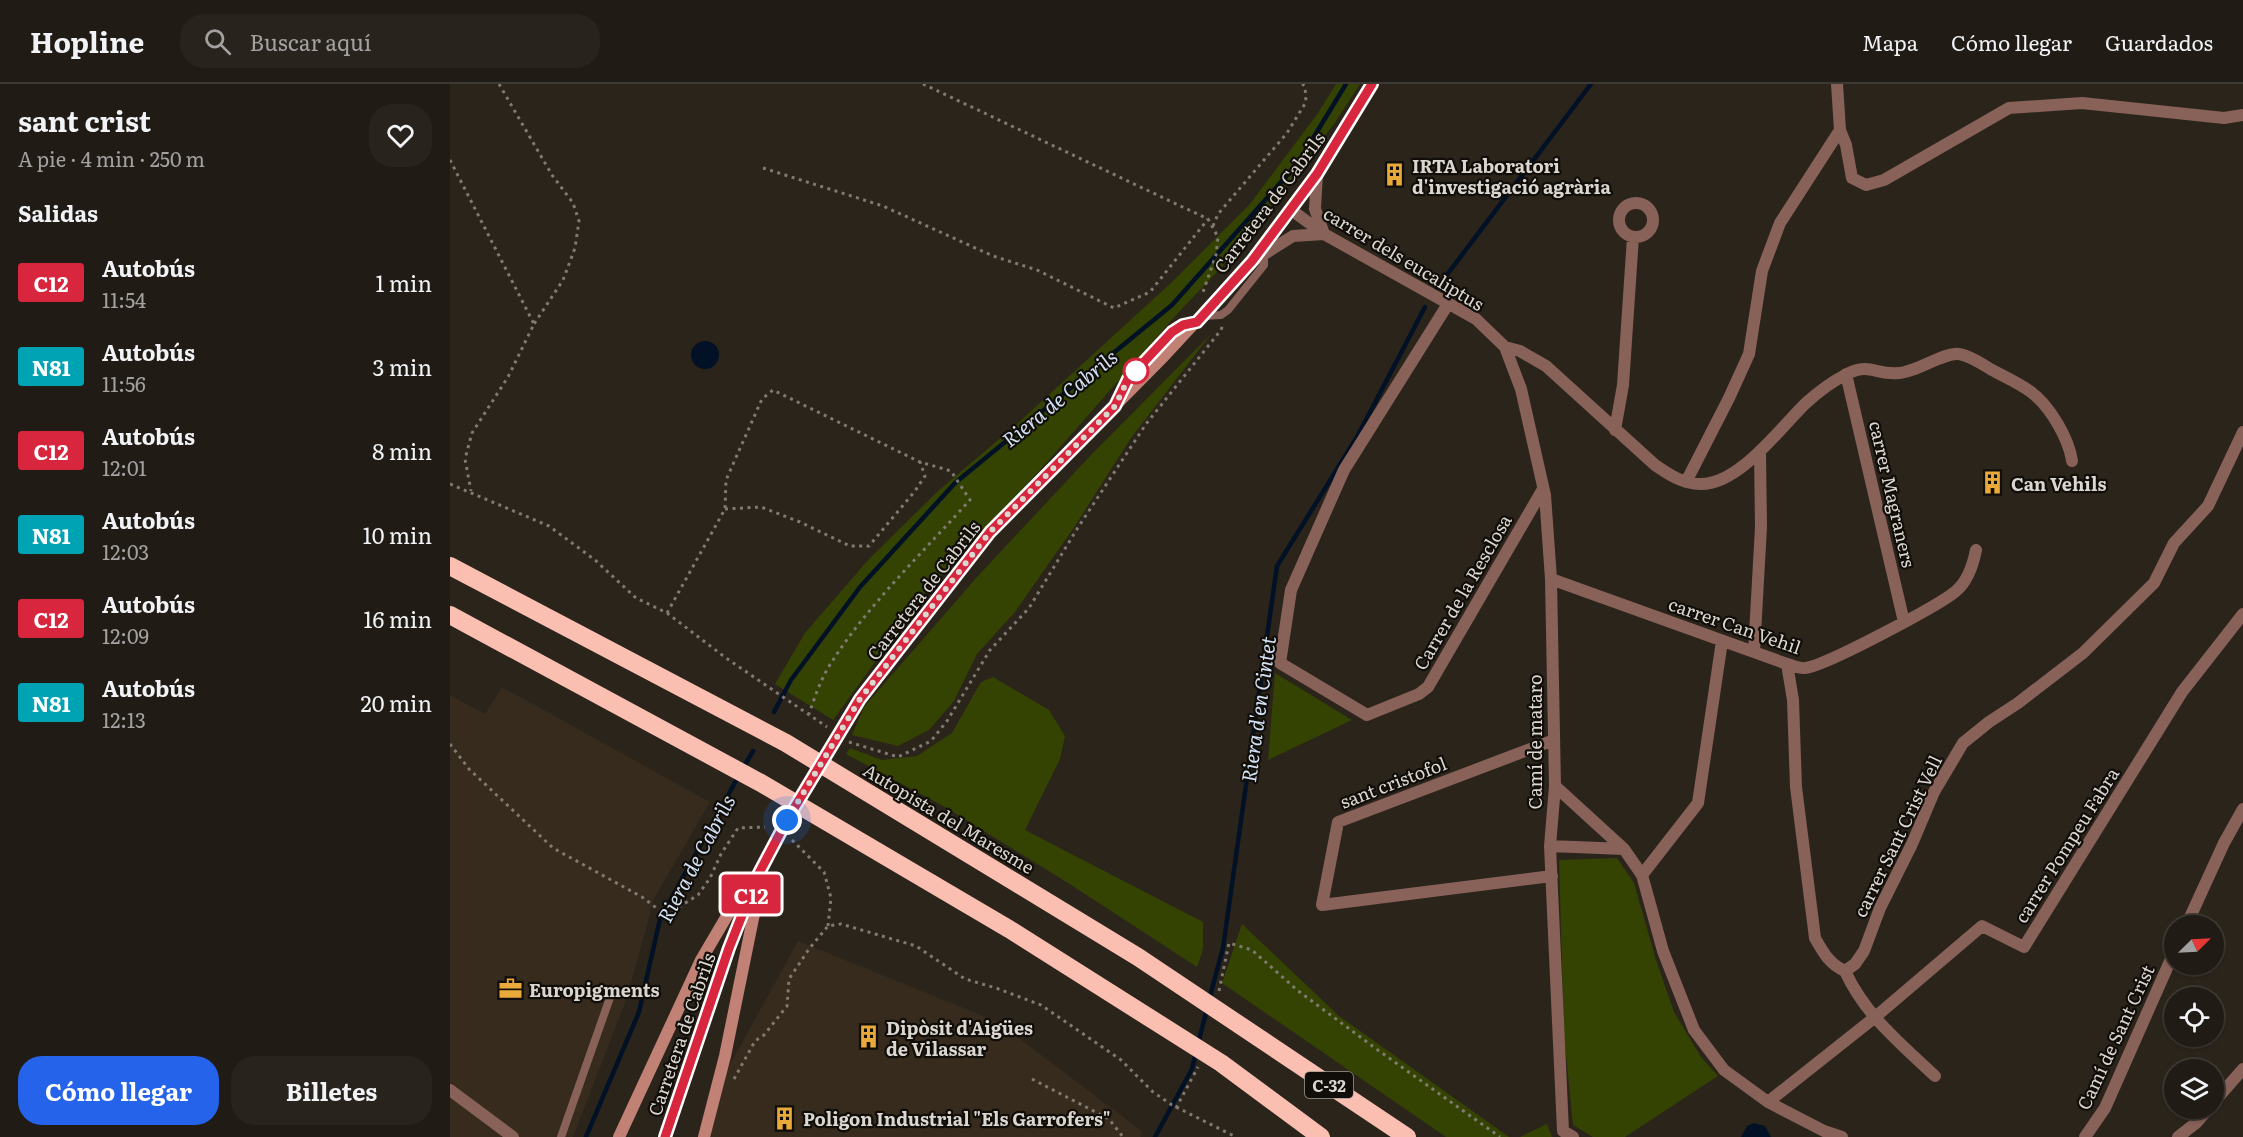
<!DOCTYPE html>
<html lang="es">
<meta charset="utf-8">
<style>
body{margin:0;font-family:Literata,serif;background:#28241d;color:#f1f3f6;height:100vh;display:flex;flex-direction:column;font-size:22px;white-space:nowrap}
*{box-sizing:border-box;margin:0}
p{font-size:20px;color:#a2a1a0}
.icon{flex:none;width:33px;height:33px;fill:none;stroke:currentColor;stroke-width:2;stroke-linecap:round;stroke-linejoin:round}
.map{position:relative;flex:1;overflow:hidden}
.drawer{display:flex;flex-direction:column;background:#201b14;width:450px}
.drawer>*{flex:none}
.badge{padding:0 12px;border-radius:4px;font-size:21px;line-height:39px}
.needle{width:39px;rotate:66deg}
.controls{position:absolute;left:1714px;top:831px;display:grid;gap:12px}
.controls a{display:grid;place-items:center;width:60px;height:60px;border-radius:50%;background:#201b14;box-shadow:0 2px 4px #0004,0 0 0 2px #3d3934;font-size:30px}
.you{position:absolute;width:30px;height:30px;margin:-15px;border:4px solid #fff;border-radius:50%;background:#1a73e8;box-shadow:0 0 0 9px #1a73e833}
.map>.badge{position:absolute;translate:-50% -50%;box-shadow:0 0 0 3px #fff}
h2{padding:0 18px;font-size:22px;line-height:54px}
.round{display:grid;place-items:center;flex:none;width:63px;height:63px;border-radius:24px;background:#28241d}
.headline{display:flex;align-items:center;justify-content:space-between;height:102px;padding:0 18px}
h1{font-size:28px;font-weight:700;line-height:45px}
.primary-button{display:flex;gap:12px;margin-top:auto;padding:12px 18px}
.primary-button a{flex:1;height:69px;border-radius:24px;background:#2563eb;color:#fff;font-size:24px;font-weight:700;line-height:69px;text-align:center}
.primary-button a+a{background:#28241d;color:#f1f3f6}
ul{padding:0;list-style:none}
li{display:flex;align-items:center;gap:18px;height:84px;padding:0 18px}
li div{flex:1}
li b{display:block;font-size:22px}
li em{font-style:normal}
li .badge{min-width:66px;font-weight:700;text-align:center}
header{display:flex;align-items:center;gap:36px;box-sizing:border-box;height:84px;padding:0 30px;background:#201b14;border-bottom:2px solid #3d3934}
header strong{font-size:28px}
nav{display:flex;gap:33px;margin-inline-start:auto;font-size:21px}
.search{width:420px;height:54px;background:#28241d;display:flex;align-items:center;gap:15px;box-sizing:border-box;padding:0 21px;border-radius:24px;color:#a2a1a0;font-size:22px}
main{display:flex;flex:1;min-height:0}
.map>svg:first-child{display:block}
</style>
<header>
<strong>Hopline</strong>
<div class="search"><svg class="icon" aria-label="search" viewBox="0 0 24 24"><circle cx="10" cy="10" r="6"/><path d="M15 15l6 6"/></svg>Buscar aquí</div>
<nav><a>Mapa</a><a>Cómo llegar</a><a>Guardados</a></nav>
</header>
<main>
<section class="drawer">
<div class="headline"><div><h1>sant crist</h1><p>A pie · 4 min · 250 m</p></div><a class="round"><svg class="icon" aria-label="heart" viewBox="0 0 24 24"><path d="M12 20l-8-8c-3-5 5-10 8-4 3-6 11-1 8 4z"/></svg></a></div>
<h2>Salidas</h2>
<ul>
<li><span class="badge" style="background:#d7263d;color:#fff">C12</span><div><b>Autobús</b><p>11:54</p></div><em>1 min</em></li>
<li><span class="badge" style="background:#00a3b4;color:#fff">N81</span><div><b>Autobús</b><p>11:56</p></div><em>3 min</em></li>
<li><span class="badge" style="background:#d7263d;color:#fff">C12</span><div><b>Autobús</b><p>12:01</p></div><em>8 min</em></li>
<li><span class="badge" style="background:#00a3b4;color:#fff">N81</span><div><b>Autobús</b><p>12:03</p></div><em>10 min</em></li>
<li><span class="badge" style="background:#d7263d;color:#fff">C12</span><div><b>Autobús</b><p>12:09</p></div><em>16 min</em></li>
<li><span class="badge" style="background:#00a3b4;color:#fff">N81</span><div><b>Autobús</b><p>12:13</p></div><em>20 min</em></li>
</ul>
<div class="primary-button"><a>Cómo llegar</a><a>Billetes</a></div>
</section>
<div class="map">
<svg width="1793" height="1053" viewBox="0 0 1793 1053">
<rect width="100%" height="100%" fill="#2b241b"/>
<path fill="#362b1c" d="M52 603 260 718 204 815 177 914 123 1053H0V611L35 630Z
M348 857 546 937 692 1047 691 1053H252L277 986Z"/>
<path fill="#344302" d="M886 0H910L884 40 786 168 728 229 590 386 475 509 383 636 325 600 355 549 419 475 488 407 567 340 721 199 800 120 868 29Z
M761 250 681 354 625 442 565 528 527 570 504 617 479 646 448 662 402 651 414 623 527 493 640 372Z
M825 589 902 636 818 676Z
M543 593 599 626 615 652 610 675 575 746 753 838V865L747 883 615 797 493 722 396 670 400 664 432 676 467 672 502 649 531 598Z
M1167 774 1184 799 1206 876 1224 928 1251 973 1268 992 1175 1053H1143L1123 1041 1114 950 1109 776Z
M792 840 889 932 1059 1053H996L772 899Z
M1097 1040 1102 1053H1070Z"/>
<path fill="#021125" d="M241 271a14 14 0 1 1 28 0a14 14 0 1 1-28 0Z
M1304 1039 1315 1042 1321 1053H1291L1297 1042Z"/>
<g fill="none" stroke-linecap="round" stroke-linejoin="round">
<path stroke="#021125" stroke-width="4.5" d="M987 204 1141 0
M324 628 341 596 410 503 505 399 722 221 848 79 896 0
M292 686 303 667
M759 916 773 864 827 482 907 353 975 223
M748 960 757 925
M136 1053 189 928 210 835 288 693
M705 1053 742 985 746 968"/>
<path stroke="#807a72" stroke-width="3" stroke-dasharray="3 4.5" stroke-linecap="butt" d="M49 0 102 91 123 119 129 137 125 164 113 196 84 240
M473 0 758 135 768 153 766 171 753 208
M0 76 84 240 58 293 22 349 15 375 21 407
M313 84 433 122 543 172 587 186 664 224 700 208 758 135
M763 142 768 130 837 49 856 18 855 2 852 0
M0 400 99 442 145 476 186 514 217 529 276 574 377 643
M275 425 311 423 350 438 400 462H419L465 407 475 392 470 378
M217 529 275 425 276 396 312 315 323 306 470 378 501 387 520 416C475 466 419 520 383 576 372 592 365 612 359 630
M399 658 448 673 481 657 497 637 540 566 579 524 627 445 696 340 771 246 773 240
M0 660 19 685 103 764 192 813 213 829 218 830 248 811 260 794 271 770 288 744 315 743
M342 756 374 788 381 814 378 842
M769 907 779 859 802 866 847 906 925 964 1050 1053
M284 995 305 957 314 951 337 922 339 895 359 865 378 842 391 840 466 862 515 895 546 904 591 921 671 976 703 1008 722 1021 786 1053
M582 995 659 1035 673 1053
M726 1024 748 983"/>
<path stroke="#886158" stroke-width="8" d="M753 232 771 231 778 226 814 181V168
M670 313 678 295 722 248 733 241 744 238
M111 1053 163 905"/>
<path stroke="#886158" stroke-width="12" d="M1390 46 1396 61 1402 94 1416 101 1434 96 1559 24 1632 19 1774 34 1793 31
M1169 136a17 17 0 1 1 34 0a17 17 0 1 1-34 0Z
M840 125 874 150 1026 235 1055 263 1070 267 1096 282 1205 381C1218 390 1233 400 1250 400 1289 401 1330 344 1356 319 1367 309 1383 297 1397 290 1420 278 1427 292 1449 289 1468 288 1493 268 1509 270 1521 272 1532 280 1542 286 1555 293 1569 299 1581 308 1600 322 1619 355 1622 377
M803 177 843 152 874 150 865 125 867 90
M998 220 894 386 841 506 830 579 917 631 969 610 978 603 1093 405
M1055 263 1071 305 1095 411 1101 495 1105 702 1100 762 1113 1047 1123 1053
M1396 290 1454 538
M1165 346 1173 301 1183 153
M1236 398 1279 314 1299 270 1312 187 1330 139 1390 46 1387 0
M1101 495 1337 580C1342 581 1349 585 1355 584 1373 583 1490 521 1506 507 1518 497 1523 481 1526 466
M1304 568 1311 443 1310 368
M1337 580 1343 616 1346 703 1365 854C1373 868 1379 880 1395 887
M1105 702 1174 765
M1100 762 1174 765 1192 791 1213 867 1244 946 1274 986 1318 1018 1374 1047 1392 1053
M1192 791 1248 719 1272 557
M1102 792 872 821 888 738 1104 656
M1736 842 1774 759 1793 725
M1395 887 1405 880 1414 867 1430 824 1462 760 1484 708 1513 659 1539 638 1568 619 1633 569 1704 499 1724 459 1758 422 1793 348
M1395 887C1415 931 1450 959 1485 992
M0 1006 63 1053
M1318 1018 1424 934 1532 842 1574 863 1732 608 1793 530
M1764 1018 1793 985
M1635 1053 1655 1024 1725 866
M1728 1053 1746 1039 1759 1024"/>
<path stroke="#c18275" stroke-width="12" d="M169 1053 251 876 294 803 307 792
M215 1053 279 864 308 791 337 736 410 615 540 448 714 272 802 177 867 90 922 0
M254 1053 275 972 307 815 308 801"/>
<path stroke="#fbbfb2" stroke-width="18" d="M0 482 336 659 688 873 957 1053
M0 531 311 699 559 845 771 979 871 1053"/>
</g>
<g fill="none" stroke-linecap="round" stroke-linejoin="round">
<defs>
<path id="line" d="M215 1053 279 864 308 791 337 736 410 615 540 448 665 322 678 295 722 248 733 241 747 238 802 177 867 90 922 0"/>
</defs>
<use href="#line" stroke="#fff" stroke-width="14"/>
<use href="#line" stroke="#d7263d" stroke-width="9"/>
<path stroke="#dbd6d0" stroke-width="6" stroke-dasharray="0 10.8" d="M337 736 410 615 540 448 665 322 678 295 688 284 686 287"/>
</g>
<defs>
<symbol id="building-bare" viewBox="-9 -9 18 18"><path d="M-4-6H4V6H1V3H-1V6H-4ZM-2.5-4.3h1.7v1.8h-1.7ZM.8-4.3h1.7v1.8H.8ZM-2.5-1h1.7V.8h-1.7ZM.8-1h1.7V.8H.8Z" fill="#eaaa39" stroke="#110e0a" stroke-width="2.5" paint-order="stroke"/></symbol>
<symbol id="office-bare" viewBox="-9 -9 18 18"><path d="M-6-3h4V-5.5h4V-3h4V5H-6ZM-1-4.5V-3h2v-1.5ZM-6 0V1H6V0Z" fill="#eaaa39" stroke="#110e0a" stroke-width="2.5" paint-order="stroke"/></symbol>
</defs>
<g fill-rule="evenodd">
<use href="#building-bare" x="928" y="74" width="33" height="33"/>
<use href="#building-bare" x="1526" y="382" width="33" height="33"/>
<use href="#office-bare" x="44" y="888" width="33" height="33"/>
<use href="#building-bare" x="402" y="936" width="33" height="33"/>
<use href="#building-bare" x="318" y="1018" width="33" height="33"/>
</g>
<circle fill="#fff" stroke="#d7263d" stroke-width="3" cx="686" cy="287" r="12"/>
<g text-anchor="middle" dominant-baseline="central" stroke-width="4.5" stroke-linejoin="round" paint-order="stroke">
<rect fill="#110e0a" stroke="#9e9a95" stroke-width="1.5" x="855" y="988" width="48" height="26" rx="4.5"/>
<g font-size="16" font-weight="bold" fill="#dbd6d0">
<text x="879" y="1001">C-32</text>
</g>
<g font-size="18" font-weight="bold" fill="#dbd6d0" stroke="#110e0a" text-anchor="start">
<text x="962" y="81">IRTA Laboratori<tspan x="962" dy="21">d'investigació agrària</tspan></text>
<text x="1561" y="399">Can Vehils</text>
<text x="79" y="905">Europigments</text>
<text x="436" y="943">Dipòsit d'Aigües<tspan x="436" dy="21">de Vilassar</tspan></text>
<text x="353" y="1034">Poligon Industrial "Els Garrofers"</text>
</g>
<g font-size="18" fill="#dbd6d0" stroke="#110e0a">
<text transform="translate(819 118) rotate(-53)">Carretera de Cabrils</text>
<text transform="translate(954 174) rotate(31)">carrer dels eucaliptus</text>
<text transform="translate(1443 410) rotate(77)">carrer Magraners</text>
<text transform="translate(473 506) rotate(-52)">Carretera de Cabrils</text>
<text transform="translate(1012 508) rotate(-60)">Carrer de la Resclosa</text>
<text transform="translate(1285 541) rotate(19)">carrer Can Vehil</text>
<text transform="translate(1084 658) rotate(-90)">Camí de mataro</text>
<text transform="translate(943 698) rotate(-21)">sant cristofol</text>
<text transform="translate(499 734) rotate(31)">Autopista del Maresme</text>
<text transform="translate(1447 752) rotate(-64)">carrer Sant Crist Vell</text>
<text transform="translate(1616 761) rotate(-58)">carrer Pompeu Fabra</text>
<text transform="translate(231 950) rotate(-71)">Carretera de Cabrils</text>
<text transform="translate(1665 953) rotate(-65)">Camí de Sant Crist</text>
</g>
<g font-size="20" font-style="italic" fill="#d3e2f5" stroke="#110e0a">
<text transform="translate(609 313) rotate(-39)">Riera de Cabrils</text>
<text transform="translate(807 625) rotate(-82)">Riera d'en Cintet</text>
<text transform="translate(245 774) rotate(-62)">Riera de Cabrils</text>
</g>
</g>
</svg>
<div class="controls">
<a><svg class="needle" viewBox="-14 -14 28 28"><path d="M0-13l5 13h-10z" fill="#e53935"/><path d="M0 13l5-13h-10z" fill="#a2a1a0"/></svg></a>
<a><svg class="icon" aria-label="locate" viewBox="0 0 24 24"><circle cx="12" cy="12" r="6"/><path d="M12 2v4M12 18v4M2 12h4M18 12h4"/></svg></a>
<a><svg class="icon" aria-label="layers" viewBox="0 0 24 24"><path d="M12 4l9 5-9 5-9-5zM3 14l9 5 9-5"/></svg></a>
</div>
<div class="you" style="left:337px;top:736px"></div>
<b class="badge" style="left:301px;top:810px;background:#d7263d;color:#fff">C12</b>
</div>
</main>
